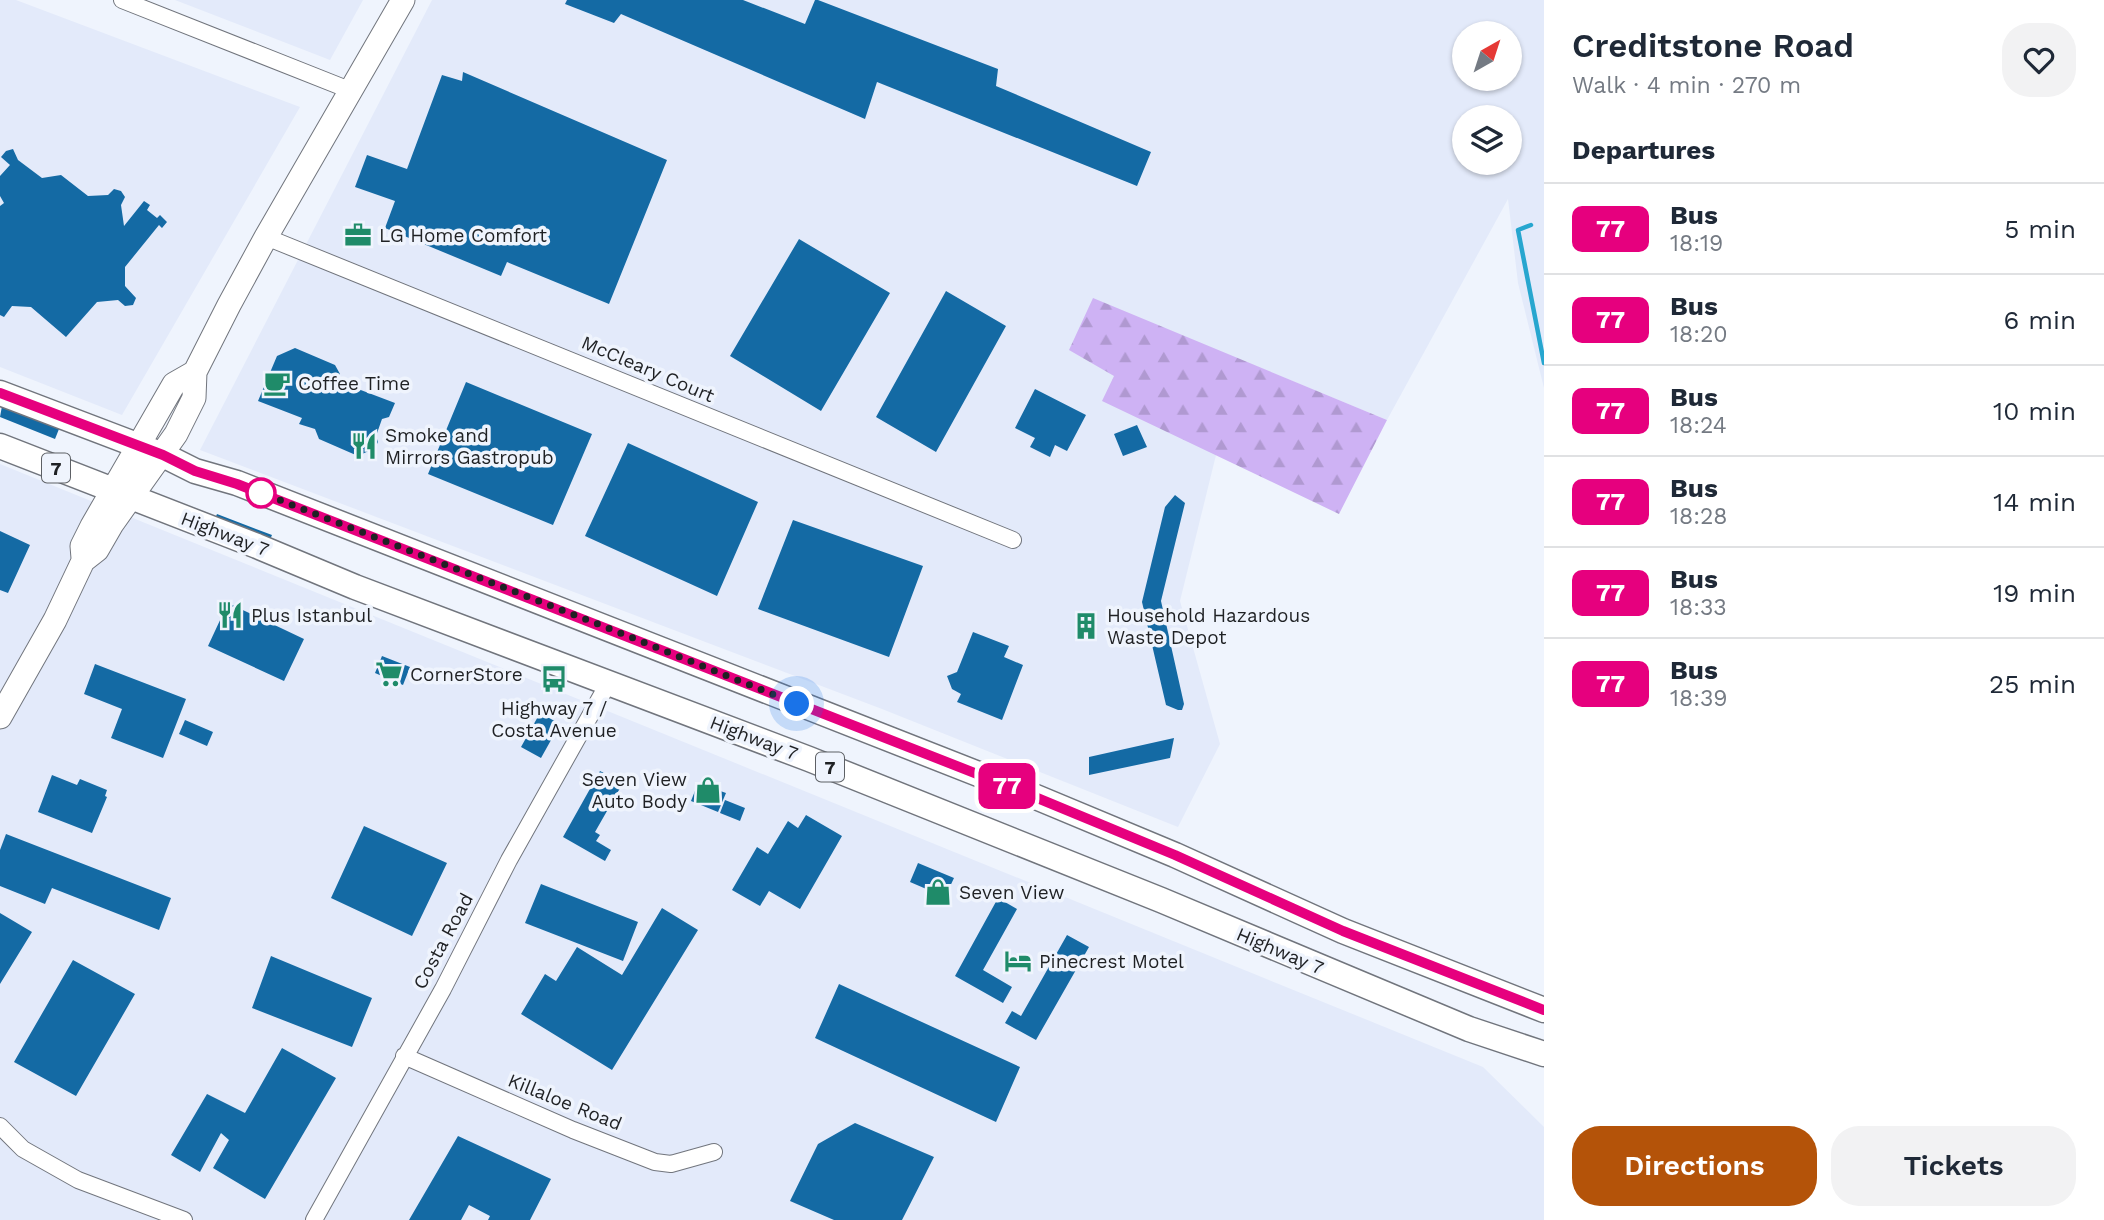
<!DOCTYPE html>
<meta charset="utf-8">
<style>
body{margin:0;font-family:"Work Sans",sans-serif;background:#f2f2f3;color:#1f2937;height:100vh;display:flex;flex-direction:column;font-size:26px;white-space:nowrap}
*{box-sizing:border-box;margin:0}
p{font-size:23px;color:#747a83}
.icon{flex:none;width:38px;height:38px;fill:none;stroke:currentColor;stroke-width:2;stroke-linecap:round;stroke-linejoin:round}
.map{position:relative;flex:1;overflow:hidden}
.details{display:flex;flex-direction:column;background:#fff;width:560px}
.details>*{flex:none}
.badge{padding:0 14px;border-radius:10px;font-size:24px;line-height:46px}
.needle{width:46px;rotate:39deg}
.buttons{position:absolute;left:1452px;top:21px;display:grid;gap:14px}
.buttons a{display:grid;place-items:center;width:70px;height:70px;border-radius:50%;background:#fff;box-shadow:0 2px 5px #0004;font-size:35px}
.you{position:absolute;width:35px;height:35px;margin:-18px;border:5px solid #fff;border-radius:50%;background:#1a73e8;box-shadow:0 0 0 10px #1a73e833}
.map>.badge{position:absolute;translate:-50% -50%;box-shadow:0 0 0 4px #fff}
h2{padding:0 28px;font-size:26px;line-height:63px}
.round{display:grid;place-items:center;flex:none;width:74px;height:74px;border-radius:28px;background:#f2f2f3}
.summary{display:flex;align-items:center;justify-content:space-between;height:119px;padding:0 28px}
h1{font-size:33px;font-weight:600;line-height:52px}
.action{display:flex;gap:14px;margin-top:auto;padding:14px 28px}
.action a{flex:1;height:80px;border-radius:28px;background:#b45309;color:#fff;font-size:28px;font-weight:600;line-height:80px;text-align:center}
.action a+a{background:#f2f2f3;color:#1f2937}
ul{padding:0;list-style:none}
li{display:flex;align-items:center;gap:21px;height:91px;padding:0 28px;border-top:2px solid #e0e1e3}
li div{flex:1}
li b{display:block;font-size:26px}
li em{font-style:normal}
li .badge{min-width:77px;font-weight:700;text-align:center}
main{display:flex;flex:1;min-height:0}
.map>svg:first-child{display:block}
</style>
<main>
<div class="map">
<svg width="1544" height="1220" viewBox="0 0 1544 1220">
<defs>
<pattern id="forest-firs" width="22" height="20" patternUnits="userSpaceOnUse" patternTransform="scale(1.75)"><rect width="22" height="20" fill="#ceb2f4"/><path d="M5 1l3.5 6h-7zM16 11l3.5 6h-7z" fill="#b099d1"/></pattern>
</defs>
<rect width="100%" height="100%" fill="#eff4fd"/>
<path fill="#e3eafa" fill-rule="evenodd" d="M0 0H16L300 107 122 415 0 367Z
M175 0H363L330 60Z
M432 0H1544V388L1518 283 1508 199 1387 420 1093 299 1070 350 1115 376 1218 447 1180 601 1220 744 1178 827 882 709 200 450ZM1465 33H1510V79H1465ZM1465 117H1510V163H1465Z
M0 464 1483 1067 1544 1127V1220H0Z"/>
<path fill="url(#forest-firs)" d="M1093 298 1387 420 1339 514 1102 401 1114 376 1069 350Z"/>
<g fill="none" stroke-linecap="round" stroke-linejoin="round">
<path stroke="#27a6cf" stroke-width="4.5" d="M1531 225 1518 230 1544 363"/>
</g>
<path fill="#146aa4" d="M567 0H743L805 24 815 0H818L998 69 996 86 1151 152 1137 186 877 82 865 119 621 14 614 23 565 4Z
M463 72 667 160 609 304 507 262 501 276 385 228 395 201 355 187 367 155 407 169 442 75 462 81Z
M13 149 18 160 42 178 61 175 88 196 108 195 114 189 121 191 125 197 121 205 124 226 144 201 150 205 147 210 157 218 160 215 167 222 162 228 159 225 125 267V286L136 298 133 305 125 306 118 300 97 302 66 337 31 307 12 306 4 317 0 315V206L4 203 0 196V176L10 165 1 157 6 151Z
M799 239 890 293 821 411 730 356Z
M946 291 1006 326 936 452 876 417Z
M295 348 335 365 340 374 337 381 395 403 389 417 382 419 376 436 378 442 375 448 358 456 319 439 315 429 299 424 302 418 258 401 277 356Z
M466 382 592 434 553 525 428 474Z
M1035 389 1086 415 1067 451 1055 445 1050 457 1030 447 1035 438 1015 428Z
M2 406 59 429 55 439 0 417Z
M1137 425 1147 447 1123 456 1114 434Z
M628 443 758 502 717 596 585 536Z
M1175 495 1185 503 1161 601 1184 704 1182 710H1178L1166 705 1142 602 1165 507Z
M217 514 272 535 268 544 213 523Z
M793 520 923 566 889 657 758 609Z
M0 531 30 545 8 593 0 590Z
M228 603 304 639 284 681 208 646Z
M1079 618 1097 625 1092 635 1075 628Z
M973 632 1009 646 1004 657 1023 665 1002 720 957 702 961 694 952 689 947 676 957 672Z
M382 656 410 667 403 685 375 673Z
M95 664 186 699 163 758 111 738 122 709 84 694Z
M540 713 560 724 541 758 521 747Z
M185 720 213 732 207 746 179 734Z
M1174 738 1170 758 1089 775V757Z
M600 771 623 783 595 832 600 835 596 841 611 850 605 861 563 837Z
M52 775 77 785 80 779 107 790 105 796 107 797 92 833 38 812Z
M698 783 726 793 718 812 691 801Z
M725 800 745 808 740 821 720 813Z
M806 815 842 836 800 909 769 891 760 906 732 890 757 847 768 854 788 821 798 828Z
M364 826 447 863 412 936 331 898Z
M6 834 171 898 159 930 52 888 45 904 0 886V850Z
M918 863 954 878 945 897 910 882Z
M541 884 638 922 623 961 525 923Z
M998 898 1017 909 983 970 1012 987 1003 1003 955 976Z
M662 908 698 930 612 1070 521 1014 545 974 556 981 577 947 622 975Z
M0 913 32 932 0 984Z
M1067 935 1089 947 1036 1040 1005 1023 1012 1011 1021 1016Z
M271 956 372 998 352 1047 252 1008Z
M73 960 135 994 76 1096 14 1062Z
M839 984 1020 1067 996 1122 815 1038Z
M282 1048 336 1078 265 1199 213 1168 229 1140 221 1133 200 1172 171 1155 207 1094 245 1113Z
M855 1123 934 1157 902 1220H834L790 1201 818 1144Z
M458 1136 551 1179 530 1220H488L490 1216 469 1205 461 1220H409Z"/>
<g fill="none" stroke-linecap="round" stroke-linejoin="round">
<defs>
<path id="street" d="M122 0 352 91
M266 237 1013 540
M404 1056 573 1130 655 1162 671 1164 714 1152
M0 1126 23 1149 78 1180 184 1220
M314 1220 443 989 509 860 609 682"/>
<path id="secondary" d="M83 558 82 546 92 526 174 384 195 372
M0 717 55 620 83 561 97 550 112 524 176 434 194 398 195 372 229 305 266 237 403 0"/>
<path id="primary" d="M0 393 163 455 195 471 237 483 1019 790 1175 855 1343 931 1544 1010
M0 446 257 546 355 587 809 759 1161 900 1469 1029 1544 1054"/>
</defs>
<use href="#street" stroke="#71757d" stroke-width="18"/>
<use href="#secondary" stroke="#71757d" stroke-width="25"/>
<use href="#primary" stroke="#71757d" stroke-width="27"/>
<use href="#street" stroke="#fff" stroke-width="16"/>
<use href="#secondary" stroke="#fff" stroke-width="23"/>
<use href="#primary" stroke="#fff" stroke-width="24"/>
</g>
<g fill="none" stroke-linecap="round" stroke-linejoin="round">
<defs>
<path id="line" d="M0 393 163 455 195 471 237 484 1018 790 1175 855 1343 931 1544 1010"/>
</defs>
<use href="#line" stroke="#fff" stroke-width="16"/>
<use href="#line" stroke="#e6007e" stroke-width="10"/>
<path stroke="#1f2124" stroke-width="7" stroke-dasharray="0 12.6" d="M261 493 259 492 608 628 797 704"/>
</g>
<defs>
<symbol id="office-bare" viewBox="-9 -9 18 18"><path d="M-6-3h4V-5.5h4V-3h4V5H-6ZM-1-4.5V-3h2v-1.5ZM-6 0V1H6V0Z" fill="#1f8b69" stroke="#eff4fd" stroke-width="2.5" paint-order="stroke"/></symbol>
<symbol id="cafe-bare" viewBox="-9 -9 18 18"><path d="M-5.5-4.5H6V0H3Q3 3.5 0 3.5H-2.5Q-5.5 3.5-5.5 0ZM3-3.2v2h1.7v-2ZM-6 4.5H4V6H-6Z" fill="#1f8b69" stroke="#eff4fd" stroke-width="2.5" paint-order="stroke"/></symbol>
<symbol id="restaurant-bare" viewBox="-9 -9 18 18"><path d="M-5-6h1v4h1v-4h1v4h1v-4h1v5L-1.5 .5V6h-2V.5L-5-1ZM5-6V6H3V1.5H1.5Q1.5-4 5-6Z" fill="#1f8b69" stroke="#eff4fd" stroke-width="2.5" paint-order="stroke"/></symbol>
<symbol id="building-bare" viewBox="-9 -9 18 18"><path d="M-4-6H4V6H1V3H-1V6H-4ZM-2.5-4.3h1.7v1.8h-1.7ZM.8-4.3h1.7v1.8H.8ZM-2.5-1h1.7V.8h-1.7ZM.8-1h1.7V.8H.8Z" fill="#1f8b69" stroke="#eff4fd" stroke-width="2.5" paint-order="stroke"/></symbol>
<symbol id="supermarket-bare" viewBox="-9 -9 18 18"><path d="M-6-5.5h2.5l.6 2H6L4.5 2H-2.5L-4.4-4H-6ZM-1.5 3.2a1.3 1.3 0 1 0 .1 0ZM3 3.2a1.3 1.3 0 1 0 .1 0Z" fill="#1f8b69" stroke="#eff4fd" stroke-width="2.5" paint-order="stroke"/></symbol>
<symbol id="bus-bare" viewBox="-9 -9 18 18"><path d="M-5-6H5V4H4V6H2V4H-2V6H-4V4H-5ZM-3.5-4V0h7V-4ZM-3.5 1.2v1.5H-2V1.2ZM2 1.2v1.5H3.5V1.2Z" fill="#1f8b69" stroke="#eff4fd" stroke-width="2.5" paint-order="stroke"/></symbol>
<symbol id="shop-bare" viewBox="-9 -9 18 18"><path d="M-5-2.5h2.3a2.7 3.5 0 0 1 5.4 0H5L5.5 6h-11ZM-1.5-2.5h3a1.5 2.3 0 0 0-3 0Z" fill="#1f8b69" stroke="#eff4fd" stroke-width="2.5" paint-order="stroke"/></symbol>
<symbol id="hotel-bare" viewBox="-9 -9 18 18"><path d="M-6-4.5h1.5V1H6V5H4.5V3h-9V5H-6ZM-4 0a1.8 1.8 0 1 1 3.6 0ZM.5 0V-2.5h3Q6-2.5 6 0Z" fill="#1f8b69" stroke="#eff4fd" stroke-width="2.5" paint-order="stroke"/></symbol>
</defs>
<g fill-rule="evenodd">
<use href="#office-bare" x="339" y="216" width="38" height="38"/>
<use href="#cafe-bare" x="258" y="364" width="38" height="38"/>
<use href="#restaurant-bare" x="345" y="427" width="38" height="38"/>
<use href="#restaurant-bare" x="211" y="596" width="38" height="38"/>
<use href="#building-bare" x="1067" y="607" width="38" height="38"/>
<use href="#supermarket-bare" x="370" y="655" width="38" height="38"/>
<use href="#bus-bare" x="535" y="660" width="38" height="38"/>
<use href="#shop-bare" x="689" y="771" width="38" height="38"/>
<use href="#shop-bare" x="919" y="873" width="38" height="38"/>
<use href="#hotel-bare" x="999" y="942" width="38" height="38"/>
</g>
<circle fill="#fff" stroke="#e6007e" stroke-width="3.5" cx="261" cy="493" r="14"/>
<g text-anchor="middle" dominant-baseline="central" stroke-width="7" stroke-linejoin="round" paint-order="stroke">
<g fill="#eff4fd" stroke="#5d6065" stroke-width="2">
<rect x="42" y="453.5" width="28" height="29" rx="5"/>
<rect x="816" y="752.5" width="28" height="29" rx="5"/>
</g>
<g font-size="18" font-weight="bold" fill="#1f2124">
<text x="56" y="468">7</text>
<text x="830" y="767">7</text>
</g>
<g font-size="19" fill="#1f2124" stroke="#eff4fd" text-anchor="start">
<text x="379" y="235">LG Home Comfort</text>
<text x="298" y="383">Coffee Time</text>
<text x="385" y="435">Smoke and<tspan x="385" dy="22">Mirrors Gastropub</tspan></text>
<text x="251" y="615">Plus Istanbul</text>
<text x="1107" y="615">Household Hazardous<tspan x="1107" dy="22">Waste Depot</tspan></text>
<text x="410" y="674">CornerStore</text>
<text x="554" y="708" text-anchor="middle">Highway 7 /<tspan x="554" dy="22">Costa Avenue</tspan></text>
<text x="687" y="779" text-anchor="end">Seven View<tspan x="687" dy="22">Auto Body</tspan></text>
<text x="959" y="892">Seven View</text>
<text x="1039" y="961">Pinecrest Motel</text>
</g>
<g font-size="19" fill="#1f2124" stroke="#eff4fd">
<text transform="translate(648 369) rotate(23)">McCleary Court</text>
<text transform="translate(225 534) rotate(21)">Highway 7</text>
<text transform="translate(754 738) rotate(21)">Highway 7</text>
<text transform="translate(443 941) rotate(-62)">Costa Road</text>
<text transform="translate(1280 951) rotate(23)">Highway 7</text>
<text transform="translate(565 1102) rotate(22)">Killaloe Road</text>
</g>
</g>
</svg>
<div class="buttons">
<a><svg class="needle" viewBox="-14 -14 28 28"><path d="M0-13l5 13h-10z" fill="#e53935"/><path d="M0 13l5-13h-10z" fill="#747a83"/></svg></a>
<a><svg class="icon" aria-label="layers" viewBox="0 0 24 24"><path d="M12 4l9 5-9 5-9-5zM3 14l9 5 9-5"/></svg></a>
</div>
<div class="you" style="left:797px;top:704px"></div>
<b class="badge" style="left:1007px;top:786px;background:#e6007e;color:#fff">77</b>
</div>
<section class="details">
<div class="summary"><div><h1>Creditstone Road</h1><p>Walk · 4 min · 270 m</p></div><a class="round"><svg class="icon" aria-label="heart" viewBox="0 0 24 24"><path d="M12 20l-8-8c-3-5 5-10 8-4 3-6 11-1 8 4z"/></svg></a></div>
<h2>Departures</h2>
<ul>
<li><span class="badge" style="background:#e6007e;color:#fff">77</span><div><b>Bus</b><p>18:19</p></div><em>5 min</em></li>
<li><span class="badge" style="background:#e6007e;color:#fff">77</span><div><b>Bus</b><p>18:20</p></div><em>6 min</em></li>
<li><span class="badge" style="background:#e6007e;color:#fff">77</span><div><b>Bus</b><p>18:24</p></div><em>10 min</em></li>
<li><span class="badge" style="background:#e6007e;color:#fff">77</span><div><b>Bus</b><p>18:28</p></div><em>14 min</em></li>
<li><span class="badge" style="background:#e6007e;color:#fff">77</span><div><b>Bus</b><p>18:33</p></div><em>19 min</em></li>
<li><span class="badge" style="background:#e6007e;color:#fff">77</span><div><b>Bus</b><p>18:39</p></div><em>25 min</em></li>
</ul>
<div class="action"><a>Directions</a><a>Tickets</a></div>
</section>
</main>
